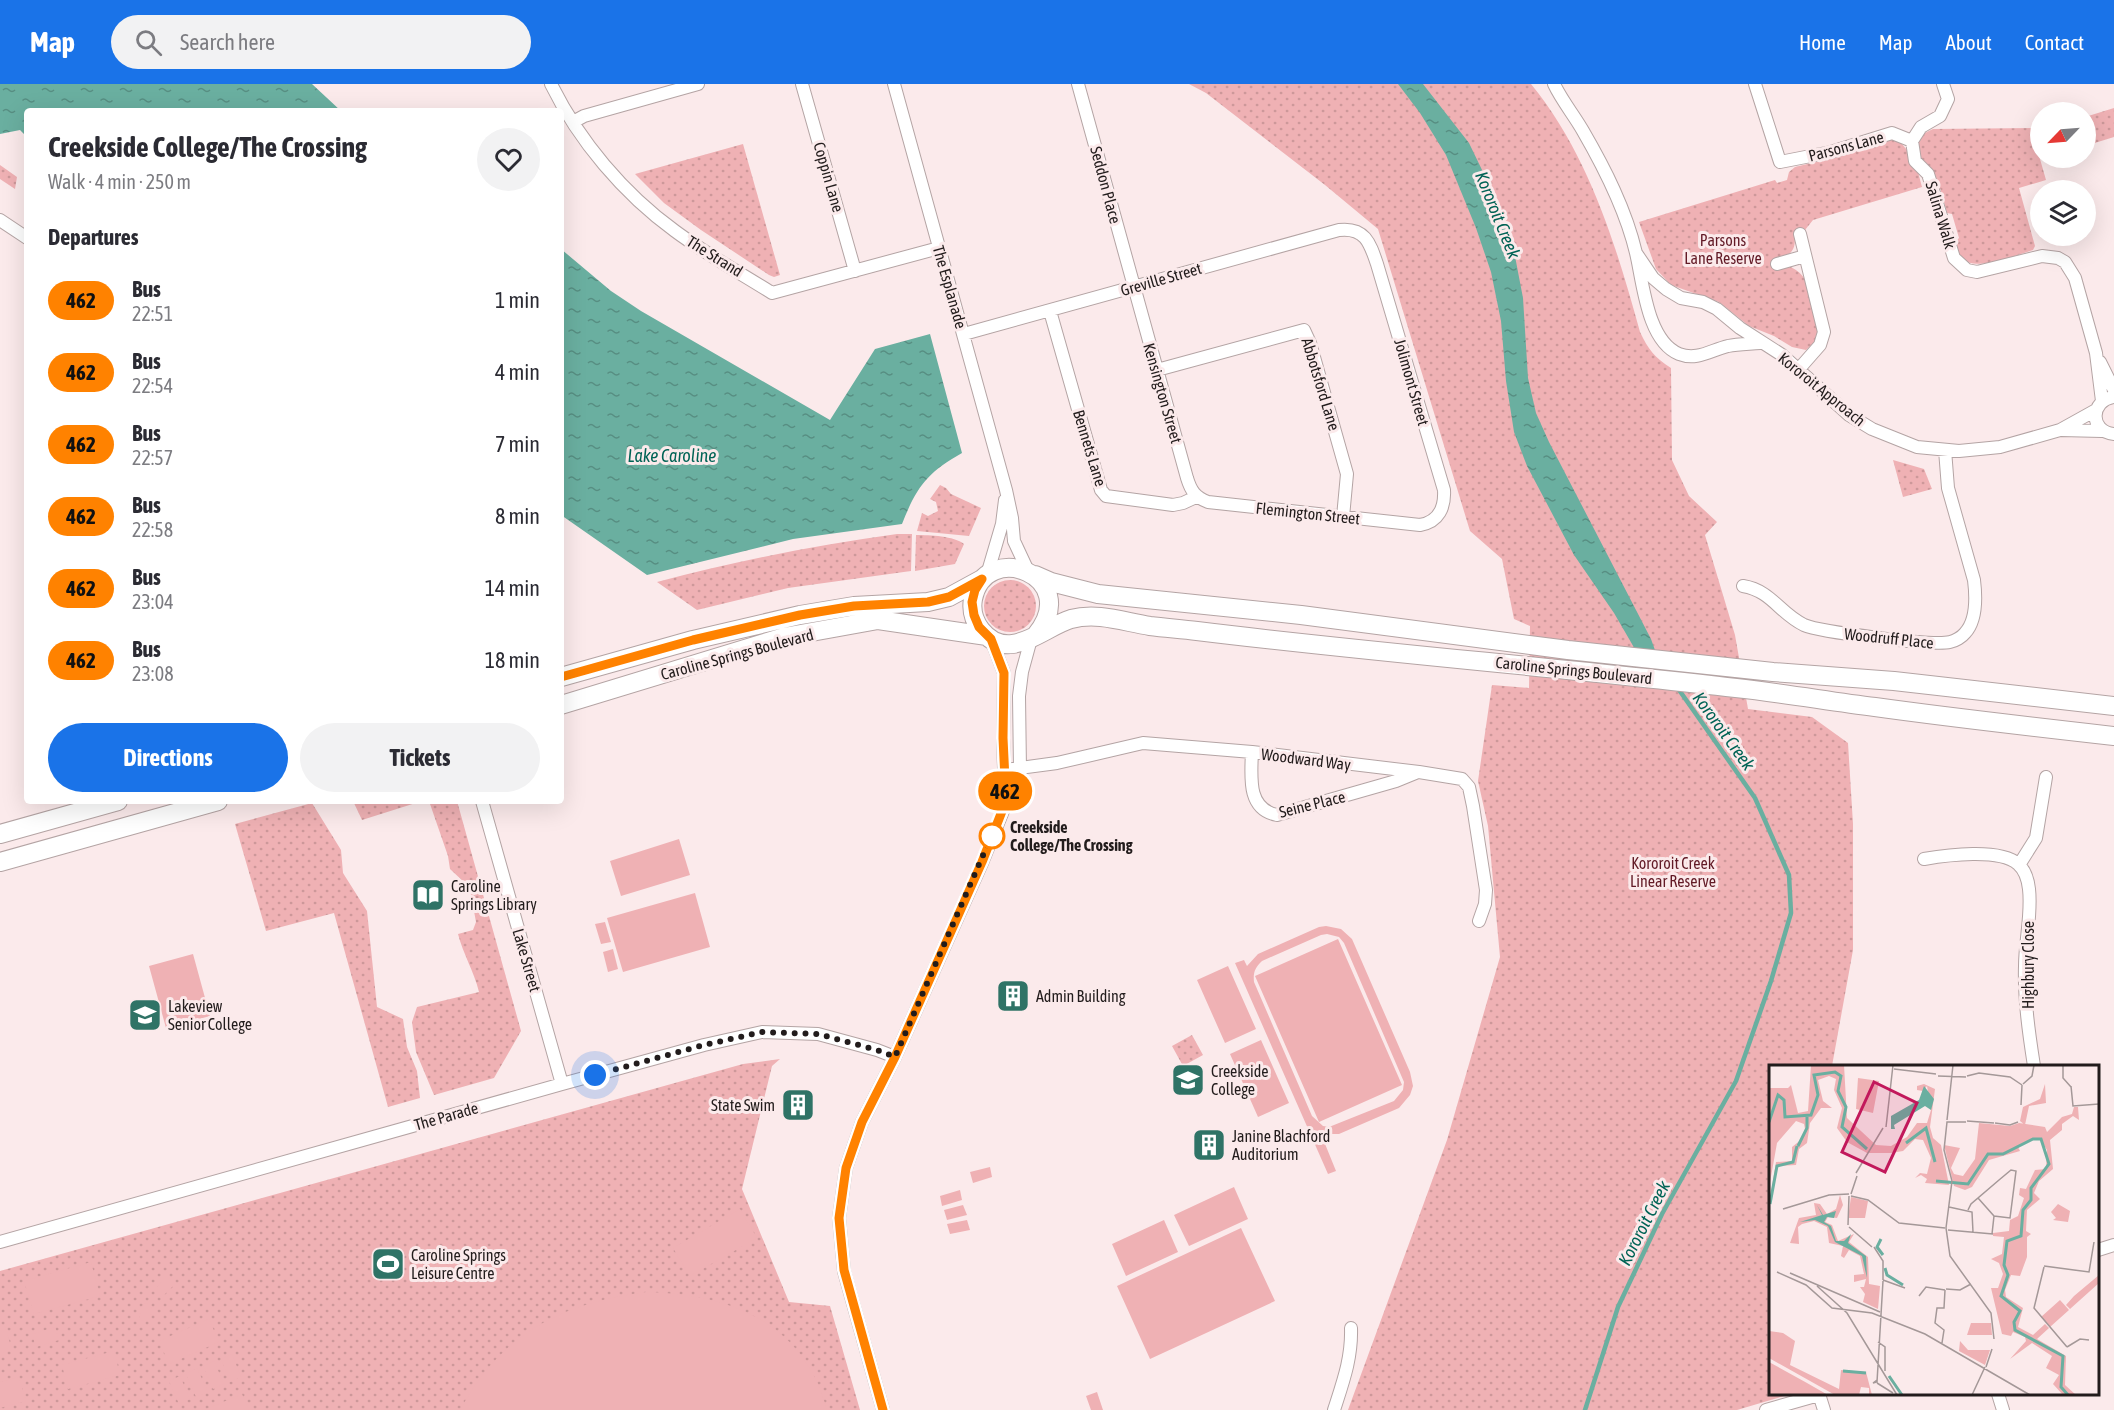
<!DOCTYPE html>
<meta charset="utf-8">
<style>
body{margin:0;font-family:"Asap Condensed",sans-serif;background:#f2f2f3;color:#2b2b33;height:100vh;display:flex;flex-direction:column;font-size:22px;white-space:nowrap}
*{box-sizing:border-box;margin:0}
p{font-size:20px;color:#7c7c81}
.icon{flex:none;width:33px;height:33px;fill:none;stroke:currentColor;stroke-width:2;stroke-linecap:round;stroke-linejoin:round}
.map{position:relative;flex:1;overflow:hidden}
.drawer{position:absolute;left:24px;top:24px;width:540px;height:696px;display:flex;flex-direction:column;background:#fff;border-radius:6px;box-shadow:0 6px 24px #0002}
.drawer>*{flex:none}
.badge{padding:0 12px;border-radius:20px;font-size:21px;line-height:39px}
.needle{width:39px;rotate:245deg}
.tools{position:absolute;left:2030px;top:18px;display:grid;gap:12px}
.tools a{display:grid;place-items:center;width:66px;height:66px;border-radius:50%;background:#fff;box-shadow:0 6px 24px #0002;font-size:30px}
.you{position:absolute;width:30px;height:30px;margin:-15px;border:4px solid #fff;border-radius:50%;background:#1a73e8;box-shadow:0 0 0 9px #1a73e833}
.map>.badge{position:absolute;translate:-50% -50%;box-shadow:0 0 0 3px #fff}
h2{padding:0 24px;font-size:22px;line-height:54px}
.round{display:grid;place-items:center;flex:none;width:63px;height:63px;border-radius:32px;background:#f2f2f3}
.head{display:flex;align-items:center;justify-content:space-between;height:102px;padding:0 24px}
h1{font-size:28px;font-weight:700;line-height:45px}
.button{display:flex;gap:12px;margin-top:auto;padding:12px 24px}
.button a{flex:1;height:69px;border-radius:36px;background:#1a73e8;color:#fff;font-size:24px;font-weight:700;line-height:69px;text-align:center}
.button a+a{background:#f2f2f3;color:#2b2b33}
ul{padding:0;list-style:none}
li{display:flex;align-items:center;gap:18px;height:72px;padding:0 24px}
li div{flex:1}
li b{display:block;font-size:22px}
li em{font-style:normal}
li .badge{min-width:66px;font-weight:700;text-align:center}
header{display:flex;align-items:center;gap:36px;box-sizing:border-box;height:84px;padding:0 30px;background:#1a73e8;color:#fff}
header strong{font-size:28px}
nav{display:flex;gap:33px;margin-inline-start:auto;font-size:21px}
.search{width:420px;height:54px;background:#f2f2f3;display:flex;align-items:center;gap:15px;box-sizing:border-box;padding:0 21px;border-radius:33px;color:#7c7c81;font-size:22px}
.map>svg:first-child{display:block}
</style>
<header>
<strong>Map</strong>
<div class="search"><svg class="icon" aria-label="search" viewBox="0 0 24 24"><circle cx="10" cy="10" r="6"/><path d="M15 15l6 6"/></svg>Search here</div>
<nav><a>Home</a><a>Map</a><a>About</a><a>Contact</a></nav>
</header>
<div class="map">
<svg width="2114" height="1326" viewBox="0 0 2114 1326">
<defs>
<pattern id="grass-dots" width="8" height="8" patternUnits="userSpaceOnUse" patternTransform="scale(1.5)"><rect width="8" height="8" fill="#efb1b4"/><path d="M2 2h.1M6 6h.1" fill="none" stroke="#cd989a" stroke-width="1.8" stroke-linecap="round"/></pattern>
<pattern id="water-ripples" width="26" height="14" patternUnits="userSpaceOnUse" patternTransform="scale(1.5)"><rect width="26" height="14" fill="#6aafa0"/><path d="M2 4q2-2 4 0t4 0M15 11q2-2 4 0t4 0" fill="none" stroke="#578e82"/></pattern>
</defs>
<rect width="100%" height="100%" fill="#fbeaeb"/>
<path fill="url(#grass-dots)" d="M1189 0H1531C1589 71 1616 161 1640 248 1648 265 1655 274 1671 284L1672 376 1689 412 1717 438 1705 451 1735 551 1748 625 1812 633 1848 659 1853 740V866L1832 982H1770V1310H1791L1737 1326H1348L1447 1056 1500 873 1488 742 1478 697 1492 601 1529 604 1530 542 1514 535 1502 475 1470 447 1378 145 1325 101 1206 9Z
M2114 24V53L2085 62V33Z
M2040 44V74H2043L2040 75 2046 96 2019 104 2035 162 2033 166C2016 171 1977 188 1963 175 1958 171 1957 164 1955 158L1959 154 1952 130 1947 129C1944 119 1942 107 1937 97 1928 79 1899 59 1933 45Z
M1890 55 1901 59 1907 66 1910 80 1918 88 1922 103 1813 136 1805 146 1795 151C1795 161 1795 166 1786 173L1789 182C1795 185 1801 189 1804 194 1810 206 1819 243 1818 255L1806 266 1792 263 1774 252 1749 242 1719 218 1671 201 1656 185 1639 138 1775 96 1777 99 1787 96 1789 88 1795 83 1832 74Z
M743 60 780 191 774 193 769 191 701 146 664 119 635 90Z
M0 81 17 93 15 105 0 95Z
M1893 376 1924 385 1932 405 1903 413Z
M940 401 946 404 951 410 981 424 969 452 917 447 922 429 928 432 938 427 936 418 930 415Z
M897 450H912L911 487 788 504 697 526 657 498C737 477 815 461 897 450Z
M916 451C930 451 954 452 964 460L955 480 915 487Z
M984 522a26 26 0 1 1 52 0a26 26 0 1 1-52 0Z
M353 717H422L362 736Z
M429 717H457L521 947 494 994 434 1011 416 968 412 938 417 923 479 908C474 887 463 870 458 850L473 846 476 838 469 800H466L450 785 448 772Z
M312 719 341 766 343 789 367 827 377 923 403 935 407 963 417 987 420 1014 388 1023 334 829 266 847 235 740Z
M1192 951 1203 971 1183 982 1172 962Z
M780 975 772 982 742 1105 789 1218 830 1222 860 1326H0V1187L743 980Z"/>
<path fill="#efb1b4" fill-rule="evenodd" d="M679 755 690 791 621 812 610 777Z
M695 809 710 863 623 888 607 834Z
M605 838 611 858 601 860 595 840Z
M1326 842 1341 845 1352 855 1410 988 1413 1002 1410 1011 1399 1024 1339 1050H1321L1336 1087 1328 1090 1235 879 1244 876 1247 882 1258 870 1319 843ZM1327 850 1339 853 1344 859 1404 998 1403 1006 1394 1017 1329 1043 1323 1042 1312 1032 1254 898C1253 888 1255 884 1262 877L1321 851Z
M1338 855 1402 1001 1319 1038 1255 892Z
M613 865 618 885 608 888 603 868Z
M193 870 210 932 166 944 149 882Z
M1228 882 1256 945 1225 959 1197 896Z
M1261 956 1289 1019 1258 1033 1230 970Z
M990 1083 992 1093 973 1099 970 1088Z
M1234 1103 1248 1135 1189 1162 1174 1131Z
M960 1106 962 1116 942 1122 940 1112Z
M963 1121 967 1131 947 1136 944 1126Z
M740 1125 757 1154 690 1192 673 1164Z
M967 1136 970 1146 950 1150 947 1140Z
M1164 1136 1178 1168 1126 1192 1112 1160Z
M1241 1144 1275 1217 1150 1275 1117 1202Z
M91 1178 100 1212 34 1230 24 1197Z
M165 1194 173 1202 164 1211H157L156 1204Z
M646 1208C729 1210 804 1238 827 1326H460C501 1249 563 1219 646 1208Z
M146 1219 152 1224 150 1237 139 1236 141 1223Z
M209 1235 219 1258 169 1280 159 1257Z
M5 1242 12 1266 0 1269V1243Z
M55 1243 59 1256 36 1263 32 1250Z
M114 1267 120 1291 68 1305 62 1281Z
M232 1270 241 1293 230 1298 221 1275Z
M214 1277 224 1300 213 1305 203 1282Z
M197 1284 208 1308 196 1313 186 1290Z
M180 1292 190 1315 179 1320 169 1297Z
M19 1293 26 1317 0 1324V1298Z
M1097 1308 1103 1326H1091L1086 1312Z
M242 1310 249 1326H204Z"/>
<path fill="url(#water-ripples)" d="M0 0H312L341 27H27V53L20 46 0 50Z
M1398 0H1423L1469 59 1497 117 1514 167 1523 214 1528 294 1536 329 1549 358 1651 555 1656 569 1643 579 1614 529 1574 471 1527 382 1514 348 1506 297 1501 237 1491 188 1476 144 1446 71 1420 29Z
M561 165 611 207 641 227 830 336 875 265 930 250 962 369C927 389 917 402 902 440L793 455 647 491 561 431Z"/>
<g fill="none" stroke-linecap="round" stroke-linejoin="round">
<path stroke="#6aafa0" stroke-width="4.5" d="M1585 1326 1618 1223 1662 1130 1736 997 1771 897 1791 829 1789 791 1755 714 1677 603"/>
<defs>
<path id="minor" d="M551 0C579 57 624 110 675 147 706 170 740 189 772 209L939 164
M802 0 855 187
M894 0 1006 406 1012 434 1014 457 1028 487
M1554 0C1562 17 1574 31 1583 47 1605 85 1626 126 1636 169 1643 198 1647 257 1679 270 1697 277 1711 266 1728 262 1738 260 1749 260 1760 259
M1755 0 1780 78 1831 68 1892 49 1912 57
M1943 0 1948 15 1940 32 1921 43 1912 57 1915 77 1928 90 1954 174 1967 186 1977 188 2042 172 2058 174 2065 178 2075 194 2096 269 2102 317
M573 38 584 32 698 0
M0 136 27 154
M1636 169 1653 194 1666 205 1681 214 1703 218 1717 225 1740 244 1782 271 1849 331 1872 345 1917 363 1959 367 2000 363 2060 346 2096 326
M1777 180 1805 172
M1050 227 1101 406 1106 412 1173 421 1183 419 1196 413
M964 250 1339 146C1365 143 1370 159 1377 180L1444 406C1445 423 1439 438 1420 441L1208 418C1195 413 1191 407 1187 394L1078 0
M2100 278 2114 306
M1157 286 1304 246 1310 259 1347 390 1343 433
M1798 286 1820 261 1824 248 1800 150
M2114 313C2090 316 2089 348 2114 350
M2061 346 2102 347
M987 491 1002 440 1005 416
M1743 502C1772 507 1779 529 1804 541 1820 548 1932 562 1950 558 1955 557 1962 553 1965 549 1977 536 1976 512 1974 496L1948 404 1945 366
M991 555 1004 589 1003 654 1005 713
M1252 668C1251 693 1247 725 1277 731L1396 697 1418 688
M1005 686 1057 679 1143 659 1252 668 1419 688 1462 695 1469 703 1473 722 1486 806 1485 820 1479 837
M482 717 562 1000
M1924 775C1947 771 2000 764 2018 780 2025 786 2028 796 2029 805 2032 830 2025 857 2025 882 2024 916 2029 950 2034 982
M2019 781 2036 754 2046 693
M0 1158 562 1000 704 961 762 948 818 950 877 966 895 973
M2098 1166 2114 1161
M1819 1310 1824 1326
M1998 1310 2003 1326
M883 1326 844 1187 839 1134 846 1084 862 1038 895 973 982 779 1020 685 1019 612 1022 588 1031 555
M1334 1326C1343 1298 1352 1274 1351 1244
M1766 1326 1819 1311"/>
<path id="secondary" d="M1035 491 1051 498 1098 510 1301 531 1568 566 1773 588 1894 597 2114 622
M1036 551C1084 492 985 454 973 515 971 526 974 537 981 546 1008 580 1042 544 1071 535 1098 528 1124 538 1150 542 1166 544 1181 545 1197 547 1376 569 1556 583 1736 604 1782 609 1828 617 1875 623 1954 634 2034 643 2114 652
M561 593 693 556 800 531 854 522 928 518 949 513 982 495
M561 621 784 553 878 536 987 552
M0 750 118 717
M0 778 218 717"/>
</defs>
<use href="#minor" stroke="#b4a4a4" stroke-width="14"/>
<use href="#secondary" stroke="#b4a4a4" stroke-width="20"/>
<use href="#minor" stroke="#fff" stroke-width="12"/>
<use href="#secondary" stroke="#fff" stroke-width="18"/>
</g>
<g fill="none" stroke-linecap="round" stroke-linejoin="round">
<defs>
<path id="line" d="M561 593 693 556 800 531 854 522 928 518 949 513 982 495 975 506 972 518 974 531 979 543 991 555 1004 589 1003 654 1006 717 982 778 895 973 862 1038 846 1084 839 1134 844 1186 883 1326"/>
</defs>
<use href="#line" stroke="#fff" stroke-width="14"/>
<use href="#line" stroke="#ff8200" stroke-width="9"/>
<path stroke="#221c1c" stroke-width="6" stroke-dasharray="0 10.8" d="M595 991 704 961 762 948 818 950 877 966 895 973 994 746 992 752"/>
</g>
<defs>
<symbol id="library-square" viewBox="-11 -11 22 22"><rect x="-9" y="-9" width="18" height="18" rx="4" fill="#2f7366" stroke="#fbeaeb"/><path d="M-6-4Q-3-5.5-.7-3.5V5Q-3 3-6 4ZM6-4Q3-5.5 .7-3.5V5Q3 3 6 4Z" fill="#fff"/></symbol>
<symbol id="building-square" viewBox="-11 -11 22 22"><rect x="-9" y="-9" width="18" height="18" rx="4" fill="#2f7366" stroke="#fbeaeb"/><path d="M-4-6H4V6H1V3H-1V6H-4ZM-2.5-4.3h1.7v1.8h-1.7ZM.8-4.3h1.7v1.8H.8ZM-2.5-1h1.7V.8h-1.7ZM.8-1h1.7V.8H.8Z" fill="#fff"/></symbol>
<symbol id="school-square" viewBox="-11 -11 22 22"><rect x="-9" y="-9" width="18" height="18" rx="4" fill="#2f7366" stroke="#fbeaeb"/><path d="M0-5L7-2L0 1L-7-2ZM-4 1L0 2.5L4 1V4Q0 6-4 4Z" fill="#fff"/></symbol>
<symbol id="stadium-square" viewBox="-11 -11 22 22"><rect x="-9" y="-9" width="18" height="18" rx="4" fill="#2f7366" stroke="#fbeaeb"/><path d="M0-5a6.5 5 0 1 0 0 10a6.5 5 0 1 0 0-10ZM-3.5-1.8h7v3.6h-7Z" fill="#fff"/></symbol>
</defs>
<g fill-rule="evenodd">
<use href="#library-square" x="409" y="792" width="38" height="38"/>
<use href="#building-square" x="994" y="893" width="38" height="38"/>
<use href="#school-square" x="126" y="912" width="38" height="38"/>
<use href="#school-square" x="1169" y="977" width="38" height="38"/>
<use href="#building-square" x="779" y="1002" width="38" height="38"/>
<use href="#building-square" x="1190" y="1042" width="38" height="38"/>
<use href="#stadium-square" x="369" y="1161" width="38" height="38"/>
</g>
<circle fill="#fff" stroke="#ff8200" stroke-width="3" cx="992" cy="752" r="12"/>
<g text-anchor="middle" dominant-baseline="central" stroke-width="6" stroke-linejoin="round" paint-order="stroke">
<g font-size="16" fill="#221c1c" stroke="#fbeaeb">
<text transform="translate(1846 62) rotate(-15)">Parsons Lane</text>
<text transform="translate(829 93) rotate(74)">Coppin Lane</text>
<text transform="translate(1106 101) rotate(75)">Seddon Place</text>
<text transform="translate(1941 131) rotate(73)">Salina Walk</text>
<text transform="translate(715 172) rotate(32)">The Strand</text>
<text transform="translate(1161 195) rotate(-16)">Greville Street</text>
<text transform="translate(950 203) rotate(74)">The Esplanade</text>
<text transform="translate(1412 298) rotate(74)">Jolimont Street</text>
<text transform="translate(1321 300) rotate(73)">Abbotsford Lane</text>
<text transform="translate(1822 305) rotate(39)">Kororoit Approach</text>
<text transform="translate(1163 309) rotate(74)">Kensington Street</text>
<text transform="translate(1090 364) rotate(73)">Bennets Lane</text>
<text transform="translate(1308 429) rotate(6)">Flemington Street</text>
<text transform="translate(1889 554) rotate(6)">Woodruff Place</text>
<text transform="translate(737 570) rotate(-15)">Caroline Springs Boulevard</text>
<text transform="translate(1574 586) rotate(6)">Caroline Springs Boulevard</text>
<text transform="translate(1306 675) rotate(7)">Woodward Way</text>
<text transform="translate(1312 720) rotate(-14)">Seine Place</text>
<text transform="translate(527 876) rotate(74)">Lake Street</text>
<text transform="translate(2028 881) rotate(-90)">Highbury Close</text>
<text transform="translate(446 1032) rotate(-16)">The Parade</text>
</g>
<g font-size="16" fill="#621a26" stroke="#fbeaeb">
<text x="1723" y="156">Parsons<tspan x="1723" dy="18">Lane Reserve</tspan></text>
<text x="1673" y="779">Kororoit Creek<tspan x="1673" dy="18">Linear Reserve</tspan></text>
</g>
<g font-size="16" font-weight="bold" fill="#221c1c" stroke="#fbeaeb" text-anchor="start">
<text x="1010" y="743">Creekside<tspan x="1010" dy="18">College/The Crossing</tspan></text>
</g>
<g font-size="16" fill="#221c1c" stroke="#fbeaeb" text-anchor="start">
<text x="451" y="802">Caroline<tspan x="451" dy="18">Springs Library</tspan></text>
<text x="1036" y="912">Admin Building</text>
<text x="168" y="922">Lakeview<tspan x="168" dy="18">Senior College</tspan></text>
<text x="1211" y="987">Creekside<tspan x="1211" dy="18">College</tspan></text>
<text x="775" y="1021" text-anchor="end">State Swim</text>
<text x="1232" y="1052">Janine Blachford<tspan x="1232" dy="18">Auditorium</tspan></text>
<text x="411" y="1171">Caroline Springs<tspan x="411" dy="18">Leisure Centre</tspan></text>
</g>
<g font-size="18" font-style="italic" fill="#006355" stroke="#fbeaeb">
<text transform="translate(1498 131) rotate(68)">Kororoit Creek</text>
<text x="672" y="371">Lake Caroline</text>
<text transform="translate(1724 647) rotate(54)">Kororoit Creek</text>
<text transform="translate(1644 1139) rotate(-63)">Kororoit Creek</text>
</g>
</g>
<g transform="translate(1769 981)">
<rect width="330" height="330" fill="#fbeaeb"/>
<path d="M42 0H75L78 53 107 80 122 81 138 72 148 58H158L162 45 158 21 154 26 148 25V21L155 19 166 24 161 62 164 73 172 80 180 120 156 118 158 114 152 110 146 113 151 108 158 109 162 93 154 75 146 74 134 86 122 88H98L78 77 68 63 73 43 65 25 67 14 60 11 49 15 54 36 63 43H52L41 58 38 78 30 84 27 100 9 101 0 140 7 97 23 96V82L33 74 36 64 35 59 27 56 8 78 0 123V23H19L22 20 29 48 39 46ZM89 13 110 16 104 48 87 44ZM276 19 277 38 260 41 256 60 251 56 254 42 271 34ZM305 42H309L310 55 304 51 293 59V65L281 75 284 104 270 116 265 128 271 134 258 145 257 166 262 169 258 172V192L251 211 242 210 236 225 237 232 254 243 249 262 264 270 276 259 280 263 268 274 297 291 296 320 307 330H294L284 319 290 310 277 303 283 291 263 278 241 294 257 276 256 272 244 267 242 271 233 269 222 223H229L234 209 230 198 222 194 233 189 235 172 224 171V168L240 166 241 155 249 151 255 133 250 130 251 123 257 124 266 105 277 104 278 85 271 74H264L249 82 251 86 220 95 203 122 196 125 185 121 175 80 191 83 182 103 185 109 194 111 206 94 210 58 241 61 250 58 276 62 278 67 293 52 303 49ZM71 130 74 140 68 153 59 152 56 157 63 160 69 176 85 169 80 177 99 192 100 219 111 221 109 244 94 237 96 229 91 222H95L97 214 85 217V210L95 209 91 191 80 185 75 193 72 191 74 181 60 178 58 162 45 156 33 159 29 162 30 179 21 178 30 153 47 150 45 138 51 139 58 149 67 144ZM82 132 99 136 96 153H79ZM289 139 301 146 299 157 284 155 287 153 282 147ZM330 210V218L301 244 297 240 305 231ZM291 235 300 245 281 262 272 252ZM202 258H222L223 270H198ZM0 266 14 268 26 276 21 300 70 324 72 305 97 307 103 330H100V323L92 322 90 330H66L0 293ZM191 276 199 285H221L216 300 190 286ZM0 297 38 318 59 330H0Z" fill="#efb1b4"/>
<path d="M155 21 165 34 162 45 156 41 125 60 126 64H122V51L150 35ZM48 140 54 150 67 146 65 153 58 152 55 157 62 161 67 176H75L82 169 79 178 97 191 98 213 93 191 66 177 59 161 46 155 31 157 53 150Z" fill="#6aafa0"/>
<path fill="none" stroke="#6aafa0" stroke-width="3" d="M0 57 9 30 15 35 16 52 42 50 49 30 45 10 66 7 72 11 69 26 77 42 73 62 98 84M137 78 157 63 166 97M29 81 38 63V52M167 116 199 119 219 89H234L264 74H272L280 99 262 123V135L254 145 252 171 238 176 235 200 239 210 232 231 251 246 245 257 246 265 294 291 292 322 299 330M1 139 8 101 24 97 28 81M112 174 108 182 114 190M116 203 118 210 134 220M74 306 97 308M120 311 133 330"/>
<path fill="none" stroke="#a49898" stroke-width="1.5" d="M294 0V13L302 22M125 4 167 9M169 11 197 12M198 11 210 8 241 12 253 20M254 19 263 11 265 0M302 21 304 41 330 39M252 40 253 20M178 55 184 0M198 56 225 58M226 58 241 60 249 57M117 62 124 0M87 108 114 63M82 129 88 111M82 131 99 135 130 158 176 163M180 142 203 147 204 167M14 144 60 130 80 129M199 145 202 139 230 115 242 105 247 106 241 153 225 151 209 133M79 160 80 131M80 162 103 182M177 163 183 116 175 85 178 57H197M177 163 181 191 222 248 225 274M179 165 224 169M223 169 225 151M105 182 114 196V215M275 201 320 207 325 177M275 202 265 243 298 282M8 207 37 220 63 243 103 248 156 269 261 330M21 208 111 247M114 215 136 223M48 221 78 248 128 330M177 224 191 225 202 219M150 231 157 222 176 225M109 277 116 282V306M173 278 175 265 166 258 168 243H175L176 225M298 282 311 274 320 275M217 302 223 284M108 315 104 318 108 317 114 216M108 318 124 328M203 330 216 302"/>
<path fill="#c2185b" fill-opacity="0.15" stroke="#c2185b" stroke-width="3" d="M105 17 148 38 116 107 73 87Z"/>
<rect width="330" height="330" fill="none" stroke="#221c1c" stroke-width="3"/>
</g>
</svg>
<div class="tools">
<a><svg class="needle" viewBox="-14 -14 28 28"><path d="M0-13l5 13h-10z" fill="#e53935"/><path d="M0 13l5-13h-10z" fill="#7c7c81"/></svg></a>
<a><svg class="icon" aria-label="layers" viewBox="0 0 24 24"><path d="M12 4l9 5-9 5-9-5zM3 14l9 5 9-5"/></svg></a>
</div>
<div class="you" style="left:595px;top:991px"></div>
<b class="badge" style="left:1005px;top:707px;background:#ff8200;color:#111">462</b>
<section class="drawer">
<div class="head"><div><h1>Creekside College/The Crossing</h1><p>Walk · 4 min · 250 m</p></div><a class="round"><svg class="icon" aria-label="heart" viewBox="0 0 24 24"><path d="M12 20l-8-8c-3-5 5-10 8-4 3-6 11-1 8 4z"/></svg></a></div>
<h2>Departures</h2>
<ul>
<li><span class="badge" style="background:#ff8200;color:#111">462</span><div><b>Bus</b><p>22:51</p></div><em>1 min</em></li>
<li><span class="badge" style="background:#ff8200;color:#111">462</span><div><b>Bus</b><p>22:54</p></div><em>4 min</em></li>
<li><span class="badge" style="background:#ff8200;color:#111">462</span><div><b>Bus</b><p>22:57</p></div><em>7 min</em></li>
<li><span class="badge" style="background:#ff8200;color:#111">462</span><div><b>Bus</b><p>22:58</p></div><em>8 min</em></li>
<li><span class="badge" style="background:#ff8200;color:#111">462</span><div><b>Bus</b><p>23:04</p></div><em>14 min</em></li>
<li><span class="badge" style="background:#ff8200;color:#111">462</span><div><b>Bus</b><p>23:08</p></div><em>18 min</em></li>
</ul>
<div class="button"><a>Directions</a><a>Tickets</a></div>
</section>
</div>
